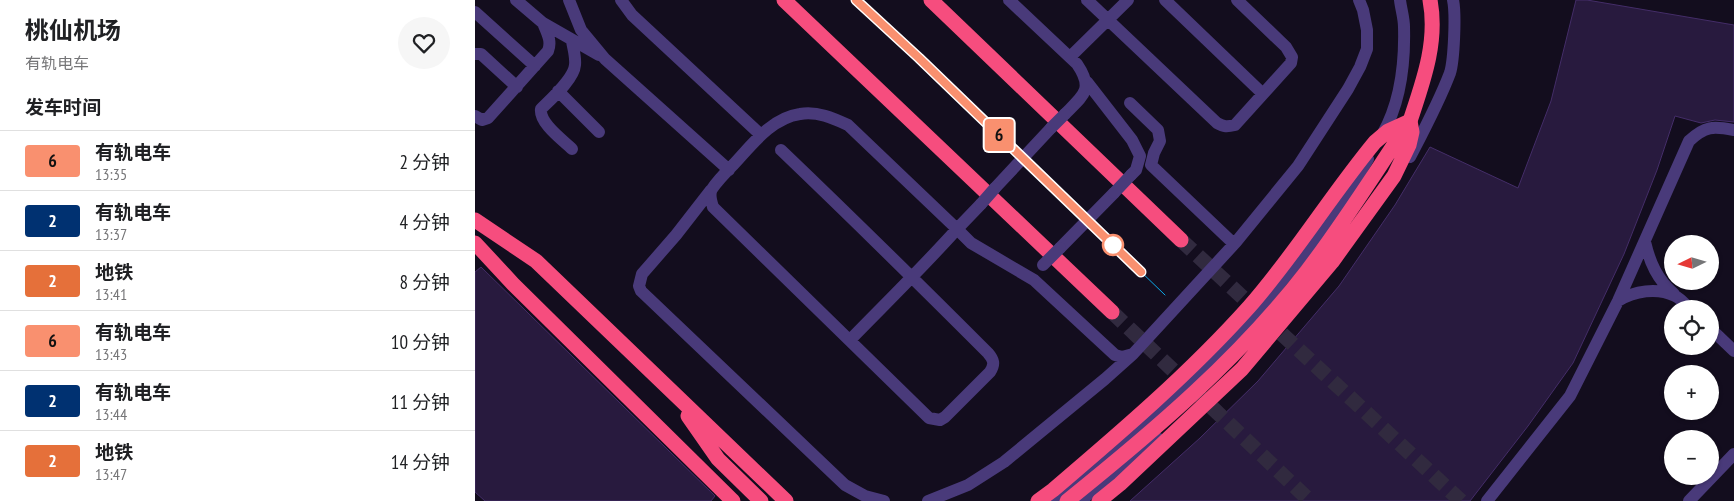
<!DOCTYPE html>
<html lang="zh">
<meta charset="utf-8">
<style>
body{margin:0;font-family:"PT Sans Narrow","Noto Sans SC",sans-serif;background:#f6f6f6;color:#202124;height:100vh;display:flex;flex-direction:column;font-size:19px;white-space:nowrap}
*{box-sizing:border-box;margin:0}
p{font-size:16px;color:#757577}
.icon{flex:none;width:28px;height:28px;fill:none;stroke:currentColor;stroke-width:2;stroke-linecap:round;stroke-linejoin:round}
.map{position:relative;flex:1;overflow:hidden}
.panel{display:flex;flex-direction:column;background:#fff;width:475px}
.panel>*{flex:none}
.badge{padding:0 10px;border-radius:4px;font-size:18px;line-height:32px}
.needle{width:32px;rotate:265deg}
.fabs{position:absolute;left:1189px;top:235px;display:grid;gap:10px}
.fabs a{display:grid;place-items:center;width:55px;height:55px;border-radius:50%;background:#fff;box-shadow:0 1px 4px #0004;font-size:25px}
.map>.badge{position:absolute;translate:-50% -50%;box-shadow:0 0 0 2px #fff}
h2{padding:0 25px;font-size:19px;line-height:45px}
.round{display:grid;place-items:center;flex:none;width:52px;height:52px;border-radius:26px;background:#f6f6f6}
.head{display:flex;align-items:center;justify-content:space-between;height:85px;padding:0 25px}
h1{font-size:24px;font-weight:700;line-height:38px}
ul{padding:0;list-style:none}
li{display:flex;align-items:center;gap:15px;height:60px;padding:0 25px;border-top:1px solid #e0e0e0}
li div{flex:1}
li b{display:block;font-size:19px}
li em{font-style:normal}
li .badge{min-width:55px;font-weight:700;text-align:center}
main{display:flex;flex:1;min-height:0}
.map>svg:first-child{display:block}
</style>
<main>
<section class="panel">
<div class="head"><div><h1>桃仙机场</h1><p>有轨电车</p></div><a class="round"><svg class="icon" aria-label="heart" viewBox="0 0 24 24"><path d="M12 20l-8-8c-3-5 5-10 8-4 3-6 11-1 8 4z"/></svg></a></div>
<h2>发车时间</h2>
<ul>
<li><span class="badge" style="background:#f9906f;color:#111">6</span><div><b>有轨电车</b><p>13:35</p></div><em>2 分钟</em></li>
<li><span class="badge" style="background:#003171;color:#fff">2</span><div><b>有轨电车</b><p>13:37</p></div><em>4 分钟</em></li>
<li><span class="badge" style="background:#e5703a;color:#fff">2</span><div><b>地铁</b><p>13:41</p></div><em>8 分钟</em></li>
<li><span class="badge" style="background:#f9906f;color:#111">6</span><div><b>有轨电车</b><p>13:43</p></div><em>10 分钟</em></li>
<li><span class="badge" style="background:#003171;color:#fff">2</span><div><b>有轨电车</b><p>13:44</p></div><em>11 分钟</em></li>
<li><span class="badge" style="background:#e5703a;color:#fff">2</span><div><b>地铁</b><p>13:47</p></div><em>14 分钟</em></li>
</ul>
</section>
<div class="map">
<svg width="1259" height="501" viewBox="0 0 1259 501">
<rect width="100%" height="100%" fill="#130d1e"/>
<path fill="#281a3e" stroke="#442d68" d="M1101 0H1112L1259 25V122L1240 120 1226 123 1200 116 1182 170 1149 254 1098 363 1053 426 995 501H655L725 438 783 381 864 286 920 205 955 147 1043 188 1076 101Z
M6 267 240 496 236 501H10L0 492V272Z"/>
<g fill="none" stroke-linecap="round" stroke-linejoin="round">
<path stroke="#312a3f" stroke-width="15" stroke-dasharray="15 8" stroke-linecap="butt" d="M706 240 986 501
M637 312 835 501"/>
<path stroke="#493a7a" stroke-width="12" d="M41 0 68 23 124 55
M94 0 106 30 130 59 254 170
M146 0 157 15 286 135
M534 0 602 64C619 89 609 95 590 114
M612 0 742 123C749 127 752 127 760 125L816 63 817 57 811 47 762 0
M690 0 788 94
M0 12 60 66
M97 41C98 48 101 57 100 65 99 79 76 99 66 109 64 123 88 140 97 149
M0 54H6L42 87
M595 57 653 0
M612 82 657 140 665 156 661 170 656 175
M83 91 124 132
M655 103 683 130 685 141 679 153 676 165 759 244
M0 116 7 120 13 118 73 51C77 41 72 33 68 23
M907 135C925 104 930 63 929 27 929 18 926 9 925 0
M306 150C376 217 445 285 513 353 519 360 520 364 515 372L470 417 465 420 454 418 238 207C236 201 234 194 237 189 243 180 251 172 258 165 276 146 296 118 325 114 342 111 358 118 373 125L482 229C448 267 411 303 375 340
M935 157C949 130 964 102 975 73 979 60 981 14 978 0
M520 188 576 128
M236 190 201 235 167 274 164 286 166 291 370 485 390 496 409 501
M506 204 482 229 496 243 559 280 640 355 647 357 658 354
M1170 242C1175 263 1182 279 1199 294
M585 248 639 193
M1143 301C1159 291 1182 287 1200 296 1205 298 1211 305 1215 309
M1235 328 1259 351
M453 501 493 485 529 462 630 379 658 354 761 242 823 166 873 89 885 67 892 49V30L888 10 884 0
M582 501 762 336 860 216 893 159
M605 501 684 439
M1012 501 1095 396 1143 301 1214 141C1230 126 1238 126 1259 130
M1214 501 1259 454"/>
<path stroke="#f64d7e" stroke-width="15" d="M309 0 637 312
M456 0 706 240
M935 121C948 82 963 42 955 0
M0 220 61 261 311 501
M0 243 38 284 258 501
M213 416 243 459 286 501"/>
<path stroke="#0ca9e9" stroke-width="1" d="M381 0 431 45 690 295"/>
<path stroke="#493a7a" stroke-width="12" d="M576 128 590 114
M639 193 656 175
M506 204 520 188
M568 265 585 248"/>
<path stroke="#f64d7e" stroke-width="15" d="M563 501 578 490C646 432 714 374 774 307 820 255 856 195 900 142L913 131 935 121
M592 501C679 431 764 359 832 271 869 223 901 171 935 121
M624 501 645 484 767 369 857 262 919 176 934 145 937 132 935 121"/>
</g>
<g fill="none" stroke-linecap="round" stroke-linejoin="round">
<defs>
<path id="line" d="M381 0 444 58 666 272"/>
</defs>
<use href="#line" stroke="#fff" stroke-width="11"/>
<use href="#line" stroke="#f9906f" stroke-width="8"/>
</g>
<circle fill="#fff" stroke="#f9906f" stroke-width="2.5" cx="638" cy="245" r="10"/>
</svg>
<div class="fabs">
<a><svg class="needle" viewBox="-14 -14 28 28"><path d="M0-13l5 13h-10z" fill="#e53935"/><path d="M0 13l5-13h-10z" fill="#757577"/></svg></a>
<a><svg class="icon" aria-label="locate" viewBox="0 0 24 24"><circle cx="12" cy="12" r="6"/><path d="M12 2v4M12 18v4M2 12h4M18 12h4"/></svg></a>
<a>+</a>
<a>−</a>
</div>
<b class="badge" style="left:524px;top:135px;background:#f9906f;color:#111">6</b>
</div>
</main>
